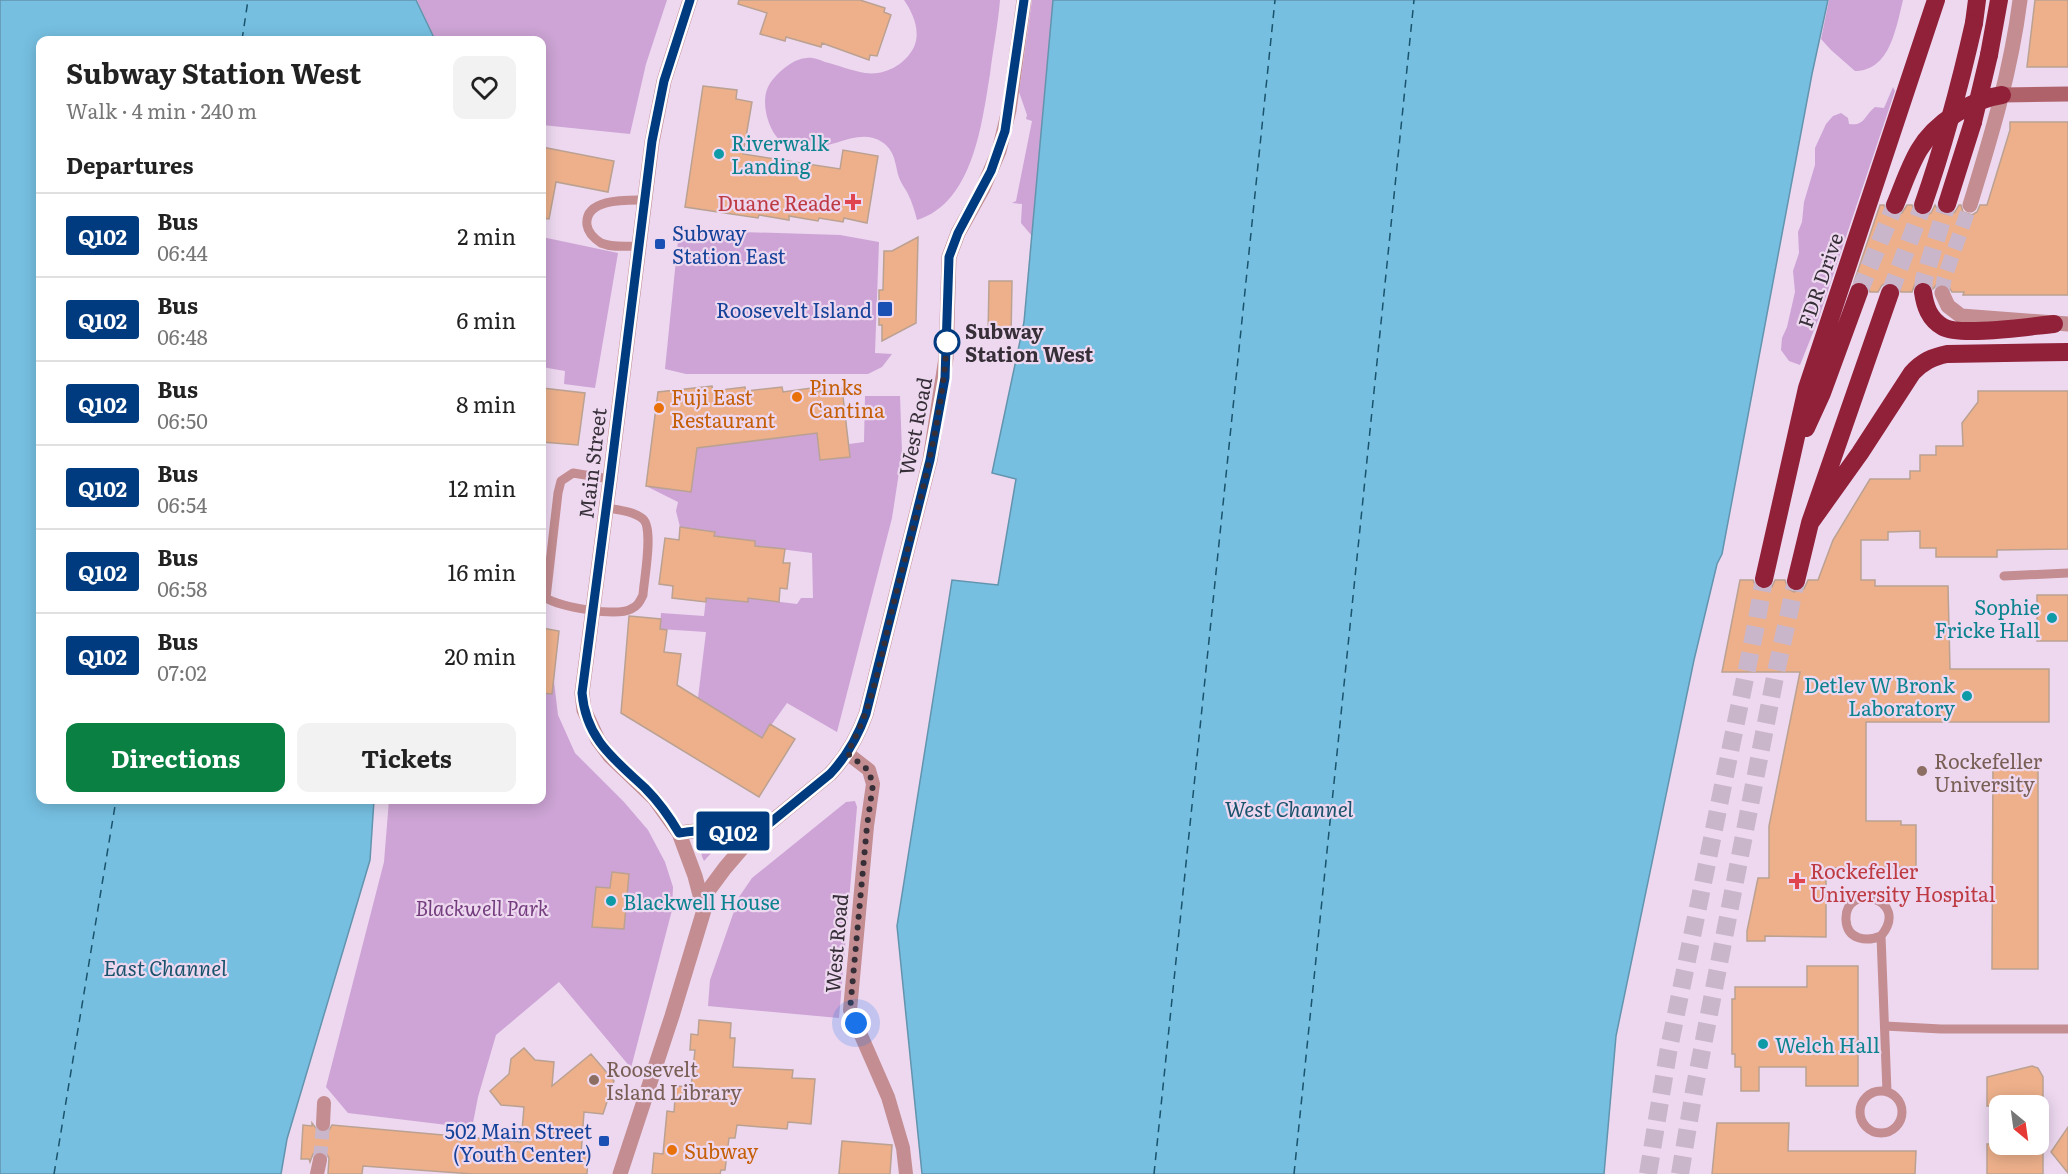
<!DOCTYPE html>
<meta charset="utf-8">
<style>
body{margin:0;font-family:Literata,serif;background:#f2f2f2;color:#222;height:100vh;display:flex;flex-direction:column;font-size:22px;white-space:nowrap}
*{box-sizing:border-box;margin:0}
p{font-size:20px;color:#767676}
.icon{flex:none;width:33px;height:33px;fill:none;stroke:currentColor;stroke-width:2;stroke-linecap:round;stroke-linejoin:round}
.map{position:relative;flex:1;overflow:hidden}
.panel{position:absolute;left:36px;top:36px;width:510px;height:768px;display:flex;flex-direction:column;background:#fff;border-radius:12px;box-shadow:0 3px 15px #0003}
.panel>*{flex:none}
.badge{padding:0 12px;border-radius:4px;font-size:21px;line-height:39px}
.needle{width:39px;rotate:151deg}
.tools{position:absolute;left:1989px;top:1095px;display:grid;gap:12px}
.tools a{display:grid;place-items:center;width:60px;height:60px;border-radius:12px;background:#fff;box-shadow:0 3px 15px #0003;font-size:30px}
.you{position:absolute;width:30px;height:30px;margin:-15px;border:4px solid #fff;border-radius:50%;background:#1a73e8;box-shadow:0 0 0 9px #1a73e833}
.map>.badge{position:absolute;translate:-50% -50%;box-shadow:0 0 0 3px #fff}
h2{padding:0 30px;font-size:22px;line-height:54px}
.round{display:grid;place-items:center;flex:none;width:63px;height:63px;border-radius:12px;background:#f2f2f2}
.overview{display:flex;align-items:center;justify-content:space-between;height:102px;padding:0 30px}
h1{font-size:28px;font-weight:700;line-height:45px}
.action{display:flex;gap:12px;margin-top:auto;padding:12px 30px}
.action a{flex:1;height:69px;border-radius:12px;background:#0b8043;color:#fff;font-size:24px;font-weight:700;line-height:69px;text-align:center}
.action a+a{background:#f2f2f2;color:#222}
ul{padding:0;list-style:none}
li{display:flex;align-items:center;gap:18px;height:84px;padding:0 30px;border-top:2px solid #e0e0e0}
li div{flex:1}
li b{display:block;font-size:22px}
li em{font-style:normal}
li .badge{min-width:66px;font-weight:700;text-align:center}
.map>svg:first-child{display:block}
</style>
<div class="map">
<svg width="2068" height="1174" viewBox="0 0 2068 1174">
<rect width="100%" height="100%" fill="#edd8f0"/>
<path fill="#cda4d5" d="M417 0H667L646 64 630 134 542 125V40H435Z
M904 0H1000C998 25 993 49 990 74 982 123 973 203 917 220 915 212 912 202 908 194 906 190 903 186 901 182 894 168 898 153 882 142 856 125 826 156 794 147 780 143 774 136 769 123 765 112 763 98 768 87 774 75 793 58 807 58 812 57 820 60 825 62 838 65 852 71 865 73 884 76 905 65 914 47 921 31 913 13 904 0Z
M1032 0H1053L1032 236 1021 223 1022 204 1012 203 1016 201 1032 121 1026 119 1027 115 1019 92Z
M1829 0H1903C1896 28 1890 71 1855 71L1831 50 1821 39Z
M1893 87 1895 91 1818 320 1800 365 1789 361 1781 350 1782 338 1787 327 1795 292 1793 271 1799 253 1798 232 1802 222 1804 202 1815 165V148L1826 124 1833 116 1841 113 1848 118 1849 124C1865 126 1863 117 1875 107L1884 108Z
M679 230 840 235 879 242 875 353 892 354 882 367 868 374H686L665 369Z
M542 237 618 253 595 388 564 384 565 371 542 367Z
M865 396H900L902 453 892 518 837 732 787 703 762 738 698 698 706 632 660 629 661 613 704 616 706 598 748 602V598L797 604 801 598H813L812 553 755 546V541L714 536V532L680 527 676 511 678 502 646 486 691 491V449L817 433 820 460 850 457 849 444 864 442Z
M542 681 554 682 558 715 575 753 624 802 648 830 665 862 673 887 672 910 631 1068 559 982 496 1035 478 1097 472 1128 348 1113 326 1087 384 862 389 800H542Z
M855 801 857 807 839 1018 708 1006 710 980 739 897 752 878 846 802Z
M714 837 725 838 704 861C700 853 700 848 705 840Z"/>
<path fill="#76bfe1" stroke="#6394ae" stroke-width="1.5" d="M0 0H416L435 40H40V800H374L370 860 287 1139 281 1174H0Z
M1053 0H1828L1812 74 1722 554 1717 564 1694 660 1616 1036 1604 1174H922L897 926 952 580 998 585 1016 479 992 473 1024 322Z"/>
<g fill="none" stroke-linecap="round" stroke-linejoin="round">
<path stroke="#1a536c" stroke-width="1.5" stroke-dasharray="8 6" stroke-linecap="butt" d="M242 40 248 0
M54 1174 116 800
M1154 1174 1275 0
M1294 1174 1414 0"/>
</g>
<path fill="#edb08b" stroke="#bba191" stroke-width="1.5" d="M739 0H860L885 8 884 12 891 15 877 56 870 55 869 60 822 43 821 47 786 37 785 41 760 34 767 13 738 4Z
M2035 0H2068V67H2027Z
M703 86 737 90 736 99 752 102 743 154 840 169 843 150 878 156 867 223 844 218 843 222 819 218 818 221 789 216V220L759 215 758 218 685 207Z
M2010 122H2068V295H1963L1964 292H1952L1948 285 1943 283 1937 284 1933 289 1927 282 1922 281 1915 284 1912 292H1901L1898 285 1888 282 1882 285 1878 292H1870L1868 285 1863 282H1854L1880 205H1884L1886 211 1890 215 1896 216 1902 213 1907 205H1912L1915 213 1925 216 1931 213 1935 205 1939 212 1949 215 1955 212 1959 205H1961L1963 212 1972 215 1977 212 1980 205H1987L2010 130Z
M542 147 614 161 608 192 556 182 549 219 542 218Z
M918 237 916 323 882 341V325H879V290H883L884 251H892Z
M989 281H1012L1011 338 988 337Z
M712 386 713 391 745 387 746 391 782 387 783 392 811 388V392L842 388 850 457 820 460 817 433 697 448 691 492 646 486 658 392Z
M542 388 585 393 578 445 542 442Z
M1978 391H2068V549L1997 550V557H1936V548H1920V531L1888 532V540H1861V580H1875V586H1948L1950 669H2049V722H1866V821H1901V825H1916V867L1826 868V937L1765 936V941H1747V931L1758 878H1769V826L1800 672H1722L1740 580H1753L1756 587 1762 590 1772 587 1775 580H1785L1788 589 1794 592 1804 589 1808 580H1818L1833 540 1870 479H1910V471H1920V455H1936V446H1963L1962 423 1978 402Z
M680 527 715 532 714 536 755 541V546L785 549 783 563H790L787 589 780 588 779 602 748 598V602L706 598V602L672 598 673 586 659 584 665 538 679 540Z
M2037 595H2068V641H2037Z
M629 616 661 619 660 629 667 630 664 652 681 654 677 685 762 738 770 724 795 739 759 797 621 713Z
M542 628 559 631 552 694 542 693Z
M1993 760H2038V969H1992Z
M612 872 629 874 624 929 592 927 596 887 610 888Z
M1807 966H1858V1086H1806V1067H1759V1091H1741V1067H1735V1054H1732V999H1735V987H1807Z
M699 1020 731 1023 730 1038H735L733 1067 793 1070 792 1078 815 1079 811 1124 788 1122 787 1129 737 1125 735 1138H729L725 1170H721L720 1174H652L654 1153 663 1154 667 1111 674 1112 676 1086 691 1087 695 1050H690L691 1034 698 1035Z
M524 1048 535 1060 554 1062 552 1086 591 1054 614 1081 603 1114 584 1112 581 1155 588 1156 587 1174H473L363 1166 362 1174H328L329 1158 326 1153 317 1152 313 1154 310 1162 309 1159H301L303 1125 312 1126V1123L318 1131 322 1133 328 1132 332 1125 521 1142 524 1107 501 1105 490 1091 509 1074 511 1059Z
M2032 1066 2038 1068 2043 1077V1106H1987V1077Z
M1717 1123H1789L1788 1151H1916L1915 1174H1712Z
M2068 1127V1173L2051 1152Z
M842 1141 892 1145 890 1174H839Z
M1987 1144H2043V1174H1987Z"/>
<g fill="none" stroke-linecap="round" stroke-linejoin="round">
<path stroke="#c9b6cb" stroke-width="14" stroke-dasharray="14 7" stroke-linecap="butt" d="M320 1160 323 1124"/>
<path stroke="#c9b6cb" stroke-width="15" stroke-dasharray="15 8" stroke-linecap="butt" d="M1942 293 1944 279 1970 205"/>
<path stroke="#c9b6cb" stroke-width="18" stroke-dasharray="18 9" stroke-linecap="butt" d="M1859 292 1895 205
M1923 292 1924 279 1947 204
M1890 293 1923 205
M1648 1174 1668 1053 1756 625 1764 579
M1680 1174 1694 1091 1776 672 1796 581"/>
<path stroke="#c38d91" stroke-width="9" d="M639 246C627 246 613 248 601 243 595 239 588 233 587 225 584 198 628 200 644 200
M607 508C619 510 633 511 643 519 654 529 644 579 643 595 640 601 638 606 631 609 616 617 561 607 546 598L558 493 561 481 573 473 610 479
M2004 576 2068 573
M1881 936C1867 942 1847 940 1846 920 1844 881 1912 898 1881 936L1887 1092
M1885 1026 1941 1029H2068
M1860 1112a21 21 0 1 1 42 0a21 21 0 1 1-42 0Z"/>
<path stroke="#c38d91" stroke-width="14" d="M847 753 869 770 873 784 867 826 850 1010 888 1097 903 1148 906 1174
M323 1124 324 1103
M317 1174 320 1160"/>
<path stroke="#c38d91" stroke-width="15" d="M702 899 725 868 749 840 830 774C847 756 858 736 866 714L930 460 946 358 949 257 958 233 983 188 999 151 1009 110 1024 0"/>
<path stroke="#c38d91" stroke-width="15" d="M1970 205C1991 137 2011 71 2020 0
M1942 293 1948 306 1961 316 2068 324
M679 833C703 830 729 824 749 840
M620 1174 672 1016 704 910 695 876 679 833 654 798 610 756 598 740 584 710 582 693 610 479 652 142 664 81 690 0"/>
<path stroke="#b0626b" stroke-width="15" d="M2002 95 2068 94"/>
<path stroke="#912039" stroke-width="18" d="M1974 23 1977 0
M1989 55 1999 0
M1947 204 1973 122
M1895 205C1903 186 1909 167 1919 150 1935 123 1972 99 2002 95
M1923 292C1925 306 1929 319 1943 327 1961 337 2031 326 2054 324
M1806 428 1822 393 1859 292
M1810 523 1860 453 1912 373C1922 362 1932 357 1947 354L2068 352
M1764 579 1807 388 1936 0
M1796 581 1810 523 1890 293"/>
<path stroke="#912039" stroke-width="18" d="M1973 122 1989 55
M1923 205C1944 145 1960 85 1974 23"/>
</g>
<g fill="none" stroke-linecap="round" stroke-linejoin="round">
<defs>
<path id="line" d="M690 0 664 81 652 141 610 479 582 693C586 739 614 759 645 788 658 801 669 816 679 833 703 830 729 824 749 840L830 774C847 756 858 736 866 714L930 460 945 378 949 257 958 233 991 171 1005 131 1024 0"/>
</defs>
<use href="#line" stroke="#fff" stroke-width="14"/>
<use href="#line" stroke="#003b80" stroke-width="9"/>
<path stroke="#372f38" stroke-width="6" stroke-dasharray="0 10.8" d="M856 1023 850 1010 867 826 873 784 868 770 847 753C873 709 881 655 893 606 915 519 941 432 947 342"/>
</g>
<g fill="#0f9aa8" stroke="#edd8f0" stroke-width="2">
<circle cx="719" cy="154" r="6"/>
<circle cx="2052" cy="618" r="6"/>
<circle cx="1967" cy="696" r="6"/>
<circle cx="611" cy="901" r="6"/>
<circle cx="1763" cy="1044" r="6"/>
</g>
<g fill="#e0444e" stroke="#edd8f0" stroke-width="2">
<path d="M850 193h6v6h6v6h-6v6h-6v-6h-6v-6h6z"/>
<path d="M1794 872h6v6h6v6h-6v6h-6v-6h-6v-6h6z"/>
</g>
<g fill="#1a4fb4" stroke="#edd8f0" stroke-width="2">
<rect x="654" y="238" width="12" height="12" rx="3"/>
<rect x="877" y="301" width="16" height="16" rx="3"/>
<rect x="598" y="1135" width="12" height="12" rx="3"/>
</g>
<circle fill="#fff" stroke="#003b80" stroke-width="3" cx="947" cy="342" r="12"/>
<g fill="#e8710a" stroke="#edd8f0" stroke-width="2">
<circle cx="797" cy="397" r="6"/>
<circle cx="659" cy="408" r="6"/>
<circle cx="672" cy="1150" r="6"/>
</g>
<g fill="#8d6e63" stroke="#edd8f0" stroke-width="2">
<circle cx="1922" cy="771" r="6"/>
<circle cx="594" cy="1080" r="6"/>
</g>
<g text-anchor="middle" dominant-baseline="central" stroke-width="4.5" stroke-linejoin="round" paint-order="stroke">
<g font-size="20" fill="#0d838f" stroke="#edd8f0" text-anchor="start">
<text x="731" y="142">Riverwalk<tspan x="731" dy="23">Landing</tspan></text>
<text x="2040" y="606" text-anchor="end">Sophie<tspan x="2040" dy="23">Fricke Hall</tspan></text>
<text x="1955" y="684" text-anchor="end">Detlev W Bronk<tspan x="1955" dy="23">Laboratory</tspan></text>
<text x="623" y="901">Blackwell House</text>
<text x="1775" y="1044">Welch Hall</text>
</g>
<g font-size="20" fill="#be3a42" stroke="#edd8f0" text-anchor="end">
<text x="841" y="202">Duane Reade</text>
<text x="1810" y="870" text-anchor="start">Rockefeller<tspan x="1810" dy="23">University Hospital</tspan></text>
</g>
<g font-size="20" fill="#164399" stroke="#edd8f0" text-anchor="end">
<text x="672" y="232" text-anchor="start">Subway<tspan x="672" dy="23">Station East</tspan></text>
<text x="872" y="309">Roosevelt Island</text>
<text x="592" y="1130">502 Main Street<tspan x="592" dy="23">(Youth Center)</tspan></text>
</g>
<g font-size="20" fill="#372f38" stroke="#edd8f0">
<text transform="translate(1819 280) rotate(-71)">FDR Drive</text>
<text transform="translate(914 426) rotate(-79)">West Road</text>
<text transform="translate(591 463) rotate(-83)">Main Street</text>
<text transform="translate(835 943) rotate(-85)">West Road</text>
</g>
<g font-size="20" font-weight="bold" fill="#372f38" stroke="#edd8f0" text-anchor="start">
<text x="965" y="330">Subway<tspan x="965" dy="23">Station West</tspan></text>
</g>
<g font-size="20" fill="#c56008" stroke="#edd8f0" text-anchor="start">
<text x="809" y="386">Pinks<tspan x="809" dy="23">Cantina</tspan></text>
<text x="671" y="396">Fuji East<tspan x="671" dy="23">Restaurant</tspan></text>
<text x="684" y="1150">Subway</text>
</g>
<g font-size="20" fill="#785e54" stroke="#edd8f0" text-anchor="start">
<text x="1934" y="760">Rockefeller<tspan x="1934" dy="23">University</tspan></text>
<text x="606" y="1068">Roosevelt<tspan x="606" dy="23">Island Library</tspan></text>
</g>
<g font-size="20" font-style="italic" fill="#743e7e" stroke="#edd8f0">
<text x="482" y="907">Blackwell Park</text>
</g>
<g font-size="21" font-style="italic" fill="#1a536c" stroke="#edd8f0">
<text x="1289" y="807">West Channel</text>
<text x="165" y="966">East Channel</text>
</g>
</g>
</svg>
<div class="tools">
<a><svg class="needle" viewBox="-14 -14 28 28"><path d="M0-13l5 13h-10z" fill="#e53935"/><path d="M0 13l5-13h-10z" fill="#767676"/></svg></a>
</div>
<div class="you" style="left:856px;top:1023px"></div>
<b class="badge" style="left:733px;top:831px;background:#003b80;color:#fff">Q102</b>
<section class="panel">
<div class="overview"><div><h1>Subway Station West</h1><p>Walk · 4 min · 240 m</p></div><a class="round"><svg class="icon" aria-label="heart" viewBox="0 0 24 24"><path d="M12 20l-8-8c-3-5 5-10 8-4 3-6 11-1 8 4z"/></svg></a></div>
<h2>Departures</h2>
<ul>
<li><span class="badge" style="background:#003b80;color:#fff">Q102</span><div><b>Bus</b><p>06:44</p></div><em>2 min</em></li>
<li><span class="badge" style="background:#003b80;color:#fff">Q102</span><div><b>Bus</b><p>06:48</p></div><em>6 min</em></li>
<li><span class="badge" style="background:#003b80;color:#fff">Q102</span><div><b>Bus</b><p>06:50</p></div><em>8 min</em></li>
<li><span class="badge" style="background:#003b80;color:#fff">Q102</span><div><b>Bus</b><p>06:54</p></div><em>12 min</em></li>
<li><span class="badge" style="background:#003b80;color:#fff">Q102</span><div><b>Bus</b><p>06:58</p></div><em>16 min</em></li>
<li><span class="badge" style="background:#003b80;color:#fff">Q102</span><div><b>Bus</b><p>07:02</p></div><em>20 min</em></li>
</ul>
<div class="action"><a>Directions</a><a>Tickets</a></div>
</section>
</div>
